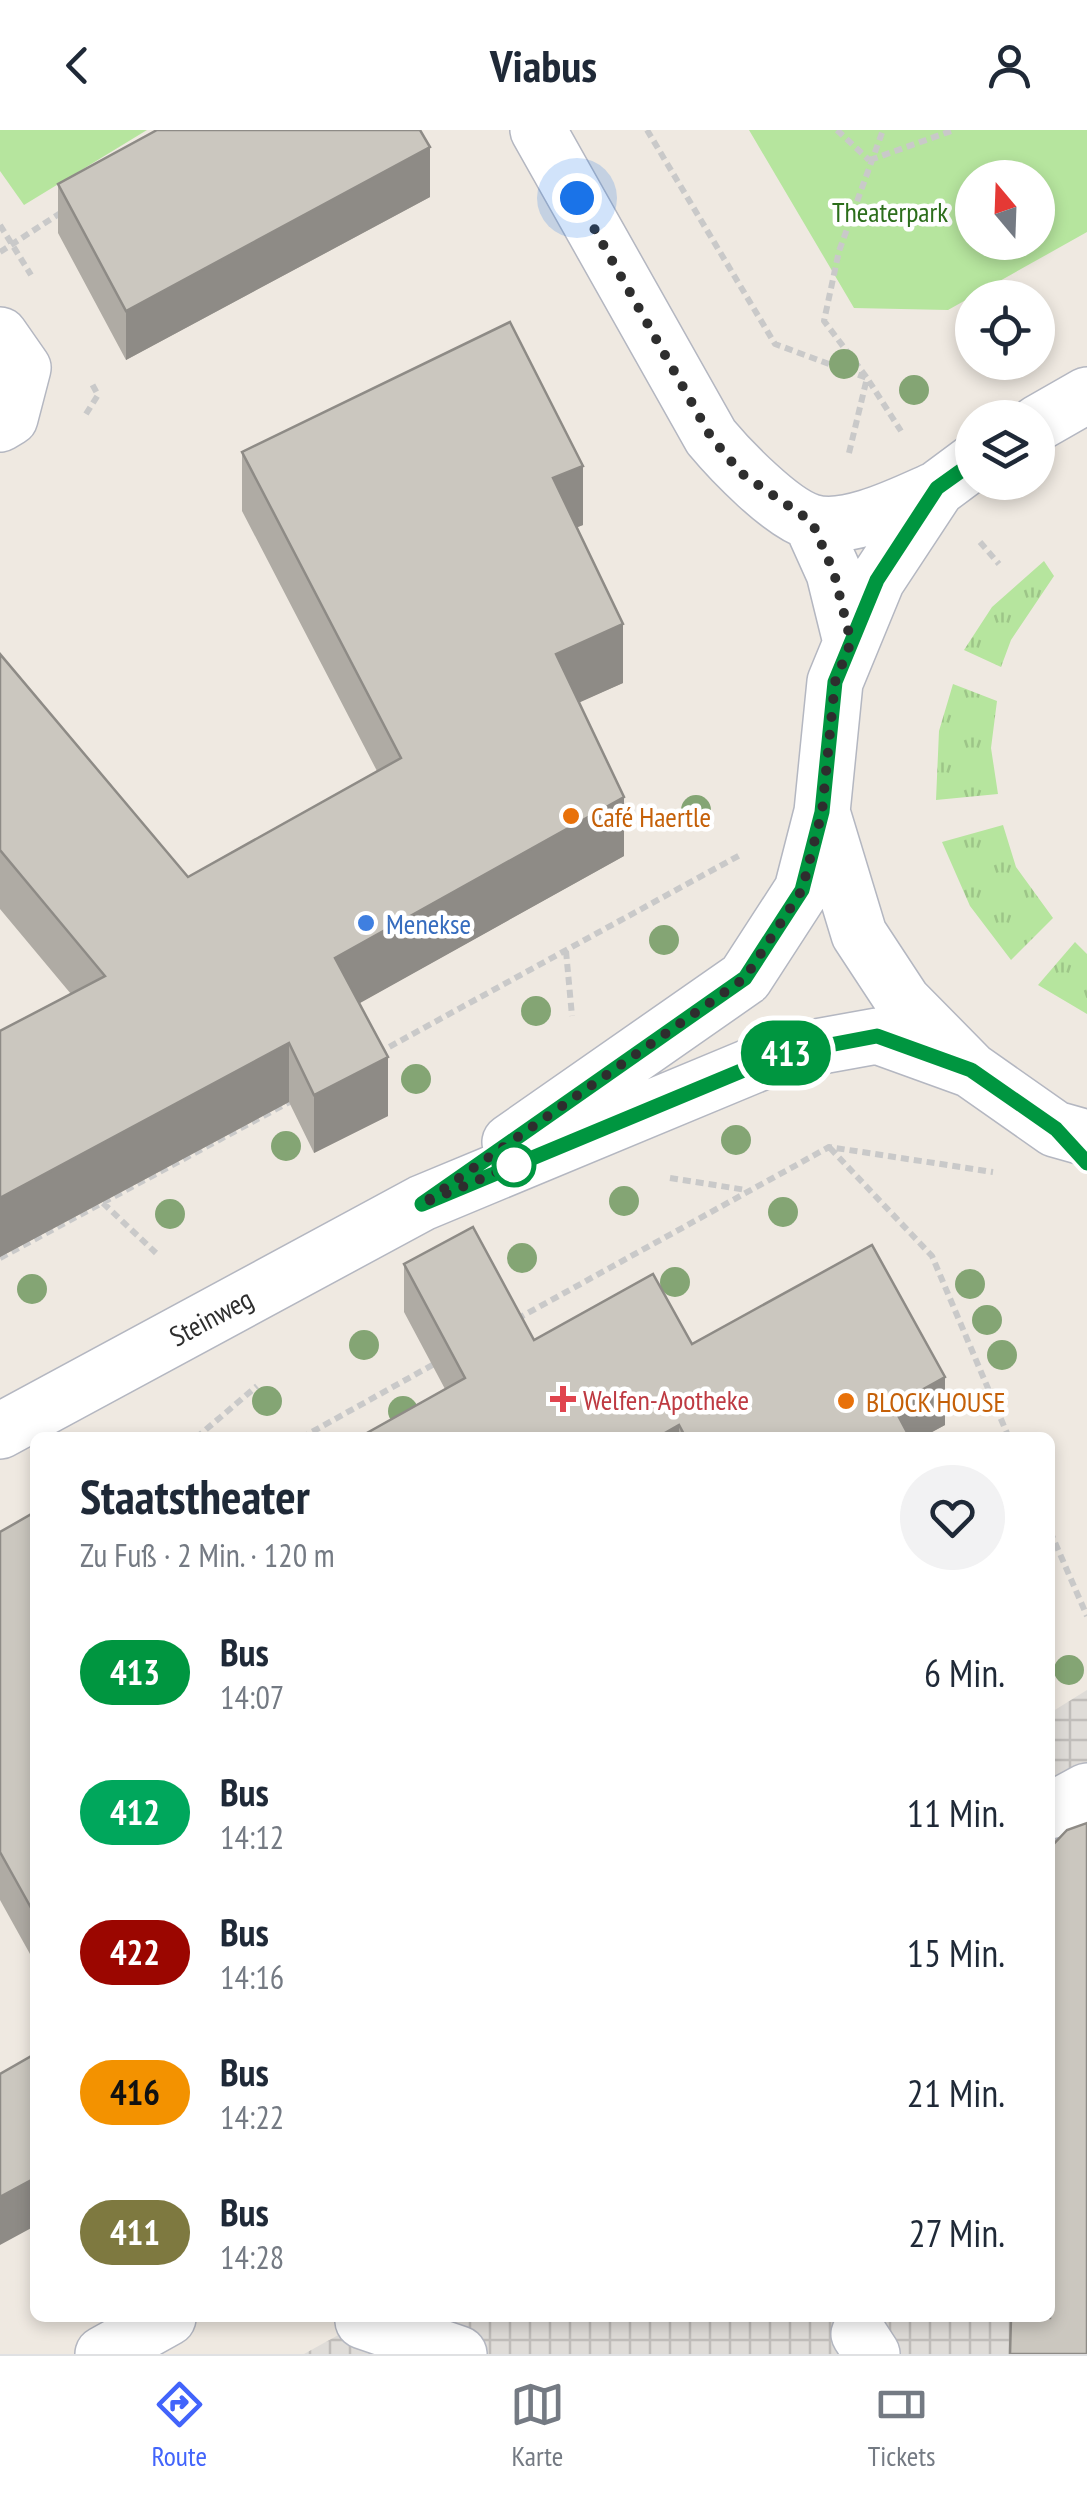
<!DOCTYPE html>
<html lang="de">
<meta charset="utf-8">
<style>
body{margin:0;font-family:"PT Sans Narrow",sans-serif;background:#f2f2f3;color:#1f2937;height:100vh;display:flex;flex-direction:column;font-size:38px;white-space:nowrap}
*{box-sizing:border-box;margin:0}
p{font-size:32px;color:#747a83}
.icon{flex:none;width:55px;height:55px;fill:none;stroke:currentColor;stroke-width:2;stroke-linecap:round;stroke-linejoin:round}
.map{position:relative;flex:1;overflow:hidden}
.details{position:absolute;left:30px;top:1302px;width:1025px;height:890px;display:flex;flex-direction:column;background:#fff;border-radius:15px;box-shadow:0 5px 15px #0003}
.details>*{flex:none}
.badge{padding:0 20px;border-radius:32px;font-size:35px;line-height:65px}
.needle{width:65px;rotate:341deg}
.tools{position:absolute;left:955px;top:30px;display:grid;gap:20px}
.tools a{display:grid;place-items:center;width:100px;height:100px;border-radius:50%;background:#fff;box-shadow:0 5px 15px #0003;font-size:50px}
.you{position:absolute;width:50px;height:50px;margin:-25px;border:8px solid #fff;border-radius:50%;background:#1a73e8;box-shadow:0 0 0 15px #1a73e833}
.map>.badge{position:absolute;translate:-50% -50%;box-shadow:0 0 0 5px #fff}
.round{display:grid;place-items:center;flex:none;width:105px;height:105px;border-radius:52px;background:#f2f2f3}
.summary{display:flex;align-items:center;justify-content:space-between;height:170px;padding:0 50px}
h1{font-size:48px;font-weight:700;line-height:75px}
ul{padding:0;list-style:none}
li{display:flex;align-items:center;gap:30px;height:140px;padding:0 50px}
li div{flex:1}
li b{display:block;font-size:38px}
li em{font-style:normal}
li .badge{min-width:110px;font-weight:700;text-align:center}
header{display:flex;justify-content:space-between;align-items:center;height:130px;padding:0 50px;background:#fff;font-size:45px;font-weight:700}
.dock{display:flex;justify-content:space-around;align-items:center;height:140px;border-top:2px solid #e0e1e3;background:#fff;font-size:28px;color:#747a83}
.dock a{display:grid;justify-items:center;gap:5px}
.dock .current{color:#4264fb}
.map>svg:first-child{display:block}
</style>
<header><svg class="icon" aria-label="back" viewBox="0 0 24 24"><path d="M15 5l-7 7 7 7"/></svg>Viabus<svg class="icon" aria-label="person" viewBox="0 0 24 24"><circle cx="12" cy="8" r="4"/><path d="M4 21q1-7 8-7t8 7"/></svg></header>
<div class="map">
<svg width="1087" height="2224" viewBox="0 0 1087 2224">
<defs>
<pattern id="grass-tufts" width="24" height="20" patternUnits="userSpaceOnUse" patternTransform="scale(2.5)"><rect width="24" height="20" fill="#b6e59e"/><path d="M3 7l-1-3M5 7V3M7 7l1-3M15 17l-1-3M17 17v-4M19 17l1-3" fill="none" stroke="#9dc588"/></pattern>
<pattern id="plaza-grid" width="8" height="8" patternUnits="userSpaceOnUse" patternTransform="scale(2.5)"><rect width="8" height="8" fill="#dfdcd8"/><path d="M0 4h8M4 0v8" fill="none" stroke="#c0bdba"/></pattern>
</defs>
<rect width="100%" height="100%" fill="#efe9e1"/>
<path fill="url(#grass-tufts)" d="M1044 431 1054 446 1011 510 1001 537 964 520 992 477Z
M953 554 997 571 991 618 998 664 936 670 939 601Z
M1003 695 1016 737 1053 788 1011 830 970 776 942 712Z
M1075 812 1087 824V884L1038 855Z"/>
<path fill="#b6e59e" fill-rule="evenodd" d="M0 0H147L24 75 0 41Z
M749 0H1087V102L948 180 854 178ZM972 48H1038V112H972Z"/>
<path fill="url(#plaza-grid)" d="M1087 1560V1755L1050 1779V1583Z
M369 2188H1013L1012 2224H304Z"/>
<g fill="none" stroke-linecap="round" stroke-linejoin="round">
<defs>
<path id="minor" d="M538 0 711 307C731 331 781 383 811 392 847 403 905 373 937 359
M0 205 23 238 10 288 0 294
M1038 293 1087 265
M972 333 937 359 877 450 835 552 822 682 859 804 903 871 971 940 1055 999 1087 1008
M811 392 834 443 851 512
M510 1012 745 848 802 760 822 682
M0 1301 422 1073 783 923 877 906 971 940
M1050 1681 1087 1661
M363 2191 459 2224
M859 2204 872 2224
M103 2224 168 2188"/>
</defs>
<use href="#minor" stroke="#b4b7c1" stroke-width="58"/>
<path stroke="#c9c9c9" stroke-width="6" stroke-dasharray="8 5" stroke-linecap="butt" d="M647 0 775 214 867 248 901 301
M837 0 869 30
M870 30 954 0
M0 95 31 145
M0 122 62 82
M86 284 98 265 91 252
M849 323 867 248 824 191 839 121 883 0
M980 412 999 434
M566 821 572 886
M378 923 740 725
M830 1018 932 1126 1009 1308
M670 1048 746 1060
M103 1073 156 1123
M0 1128 293 970
M517 1189 829 1017 993 1042
M196 1308 257 1256
M301 1308 436 1233
M1050 1401 1087 1486"/>
<use href="#minor" stroke="#fff" stroke-width="55"/>
</g>
<g fill="#84a574">
<circle cx="844" cy="234" r="15"/>
<circle cx="914" cy="260" r="15"/>
<circle cx="696" cy="680" r="15"/>
<circle cx="664" cy="810" r="15"/>
<circle cx="536" cy="881" r="15"/>
<circle cx="416" cy="949" r="15"/>
<circle cx="736" cy="1010" r="15"/>
<circle cx="286" cy="1016" r="15"/>
<circle cx="624" cy="1071" r="15"/>
<circle cx="783" cy="1082" r="15"/>
<circle cx="170" cy="1084" r="15"/>
<circle cx="522" cy="1128" r="15"/>
<circle cx="675" cy="1152" r="15"/>
<circle cx="970" cy="1154" r="15"/>
<circle cx="32" cy="1159" r="15"/>
<circle cx="987" cy="1190" r="15"/>
<circle cx="364" cy="1215" r="15"/>
<circle cx="1002" cy="1225" r="15"/>
<circle cx="267" cy="1271" r="15"/>
<circle cx="403" cy="1281" r="15"/>
<circle cx="1069" cy="1540" r="15"/>
</g>
<path fill="#afaba4" d="M58 54 430 67 126 230 58 103Z
M242 322 583 395 577 397 623 553 579 572 624 726 359 873 388 986 314 1023 289 972 0 1127V901L71 864 0 779V524L188 747 377 641 242 381Z
M404 1134 534 1210 692 1214 945 1295 921 1308H358L445 1259 404 1182Z
M35 1382V1833L0 1770V1402Z"/>
<path fill="#8e8b86" d="M430 17V67L126 230V181Z
M583 336V395L553 407V348Z
M623 494V553L556 583V524Z
M624 667V726L335 887V828Z
M289 913V972L0 1127V1068Z
M388 927V986L314 1023V965Z
M945 1247V1295L921 1308H893V1276Z
M679 1295V1308H656Z
M35 2048V2096L0 2115V2067Z"/>
<path fill="#cbc7bf" stroke="#8e8b86" stroke-width="2.5" d="M157 0H420L430 17 126 181 58 54Z
M510 192 583 336 553 348 623 494 556 524 624 667 335 828 388 927 314 965 289 913 0 1068V901L105 846 0 720V524L188 747 401 628 242 322Z
M473 1097 534 1210 653 1144 692 1214 872 1115 945 1247 893 1276 910 1308H686L679 1295 656 1308H358L465 1248 404 1134Z
M35 1382V1785L0 1722V1402Z
M1087 1693V2224H1010L1011 2188H1050V1718L1067 1700Z
M35 1924V2048L0 2067V1944Z"/>
<g fill="none" stroke-linecap="round" stroke-linejoin="round">
<defs>
<path id="line" d="M972 333 937 358 877 450 835 552 822 682 802 760 745 848 422 1074 782 924 877 906 971 940 1056 999 1087 1033"/>
</defs>
<use href="#line" stroke="#fff" stroke-width="22"/>
<use href="#line" stroke="#009640" stroke-width="15"/>
<path stroke="#2e2e2e" stroke-width="10" stroke-dasharray="0 18" d="M514 1035 530 1028 422 1074 745 848 802 760 822 682 835 552 851 512 834 443 812 392 741 343 711 307 577 68"/>
</g>
<g fill="#e8710a" stroke="#fff" stroke-width="4">
<circle cx="571" cy="686" r="10"/>
<circle cx="846" cy="1271" r="10"/>
</g>
<circle fill="#3f7fe0" stroke="#fff" stroke-width="4" cx="366" cy="793" r="10"/>
<circle fill="#fff" stroke="#009640" stroke-width="5" cx="514" cy="1035" r="20"/>
<path fill="#e0444e" stroke="#fff" stroke-width="4" d="M558 1254h10v10h10v10h-10v10h-10v-10h-10v-10h10z"/>
<g text-anchor="middle" dominant-baseline="central" stroke-width="9" stroke-linejoin="round" paint-order="stroke">
<g font-size="28" fill="#2c6e1b" stroke="#fff">
<text x="890" y="81">Theaterpark</text>
</g>
<g font-size="28" fill="#c56008" stroke="#fff" text-anchor="start">
<text x="591" y="686">Café Haertle</text>
<text x="866" y="1271">BLOCK HOUSE</text>
</g>
<g font-size="28" fill="#366cbe" stroke="#fff" text-anchor="start">
<text x="386" y="793">Menekse</text>
</g>
<g font-size="28" fill="#2e2e2e" stroke="#fff">
<text transform="translate(211 1187) rotate(-28)">Steinweg</text>
</g>
<g font-size="28" fill="#be3a42" stroke="#fff" text-anchor="start">
<text x="583" y="1269">Welfen-Apotheke</text>
</g>
</g>
</svg>
<div class="tools">
<a><svg class="needle" viewBox="-14 -14 28 28"><path d="M0-13l5 13h-10z" fill="#e53935"/><path d="M0 13l5-13h-10z" fill="#747a83"/></svg></a>
<a><svg class="icon" aria-label="locate" viewBox="0 0 24 24"><circle cx="12" cy="12" r="6"/><path d="M12 2v4M12 18v4M2 12h4M18 12h4"/></svg></a>
<a><svg class="icon" aria-label="layers" viewBox="0 0 24 24"><path d="M12 4l9 5-9 5-9-5zM3 14l9 5 9-5"/></svg></a>
</div>
<div class="you" style="left:577px;top:68px"></div>
<b class="badge" style="left:786px;top:923px;background:#009640;color:#fff">413</b>
<section class="details">
<div class="summary"><div><h1>Staatstheater</h1><p>Zu Fuß · 2 Min. · 120 m</p></div><a class="round"><svg class="icon" aria-label="heart" viewBox="0 0 24 24"><path d="M12 20l-8-8c-3-5 5-10 8-4 3-6 11-1 8 4z"/></svg></a></div>
<ul>
<li><span class="badge" style="background:#009640;color:#fff">413</span><div><b>Bus</b><p>14:07</p></div><em>6 Min.</em></li>
<li><span class="badge" style="background:#00a75c;color:#fff">412</span><div><b>Bus</b><p>14:12</p></div><em>11 Min.</em></li>
<li><span class="badge" style="background:#9b0600;color:#fff">422</span><div><b>Bus</b><p>14:16</p></div><em>15 Min.</em></li>
<li><span class="badge" style="background:#f39200;color:#111">416</span><div><b>Bus</b><p>14:22</p></div><em>21 Min.</em></li>
<li><span class="badge" style="background:#7e7940;color:#fff">411</span><div><b>Bus</b><p>14:28</p></div><em>27 Min.</em></li>
</ul>
</section>
</div>
<nav class="dock">
<a class="current"><svg class="icon" aria-label="directions" viewBox="0 0 24 24"><path d="M12 3l9 9-9 9-9-9zM9 14v-3h6M13 9l2 2-2 2"/></svg>Route</a>
<a><svg class="icon" aria-label="map" viewBox="0 0 24 24"><path d="M3 6l6-2 6 2 6-2v14l-6 2-6-2-6 2zM9 4v14M15 6v14"/></svg>Karte</a>
<a><svg class="icon" aria-label="tickets" viewBox="0 0 24 24"><path d="M3 7h18v10H3zM15 7v10"/></svg>Tickets</a>
</nav>
